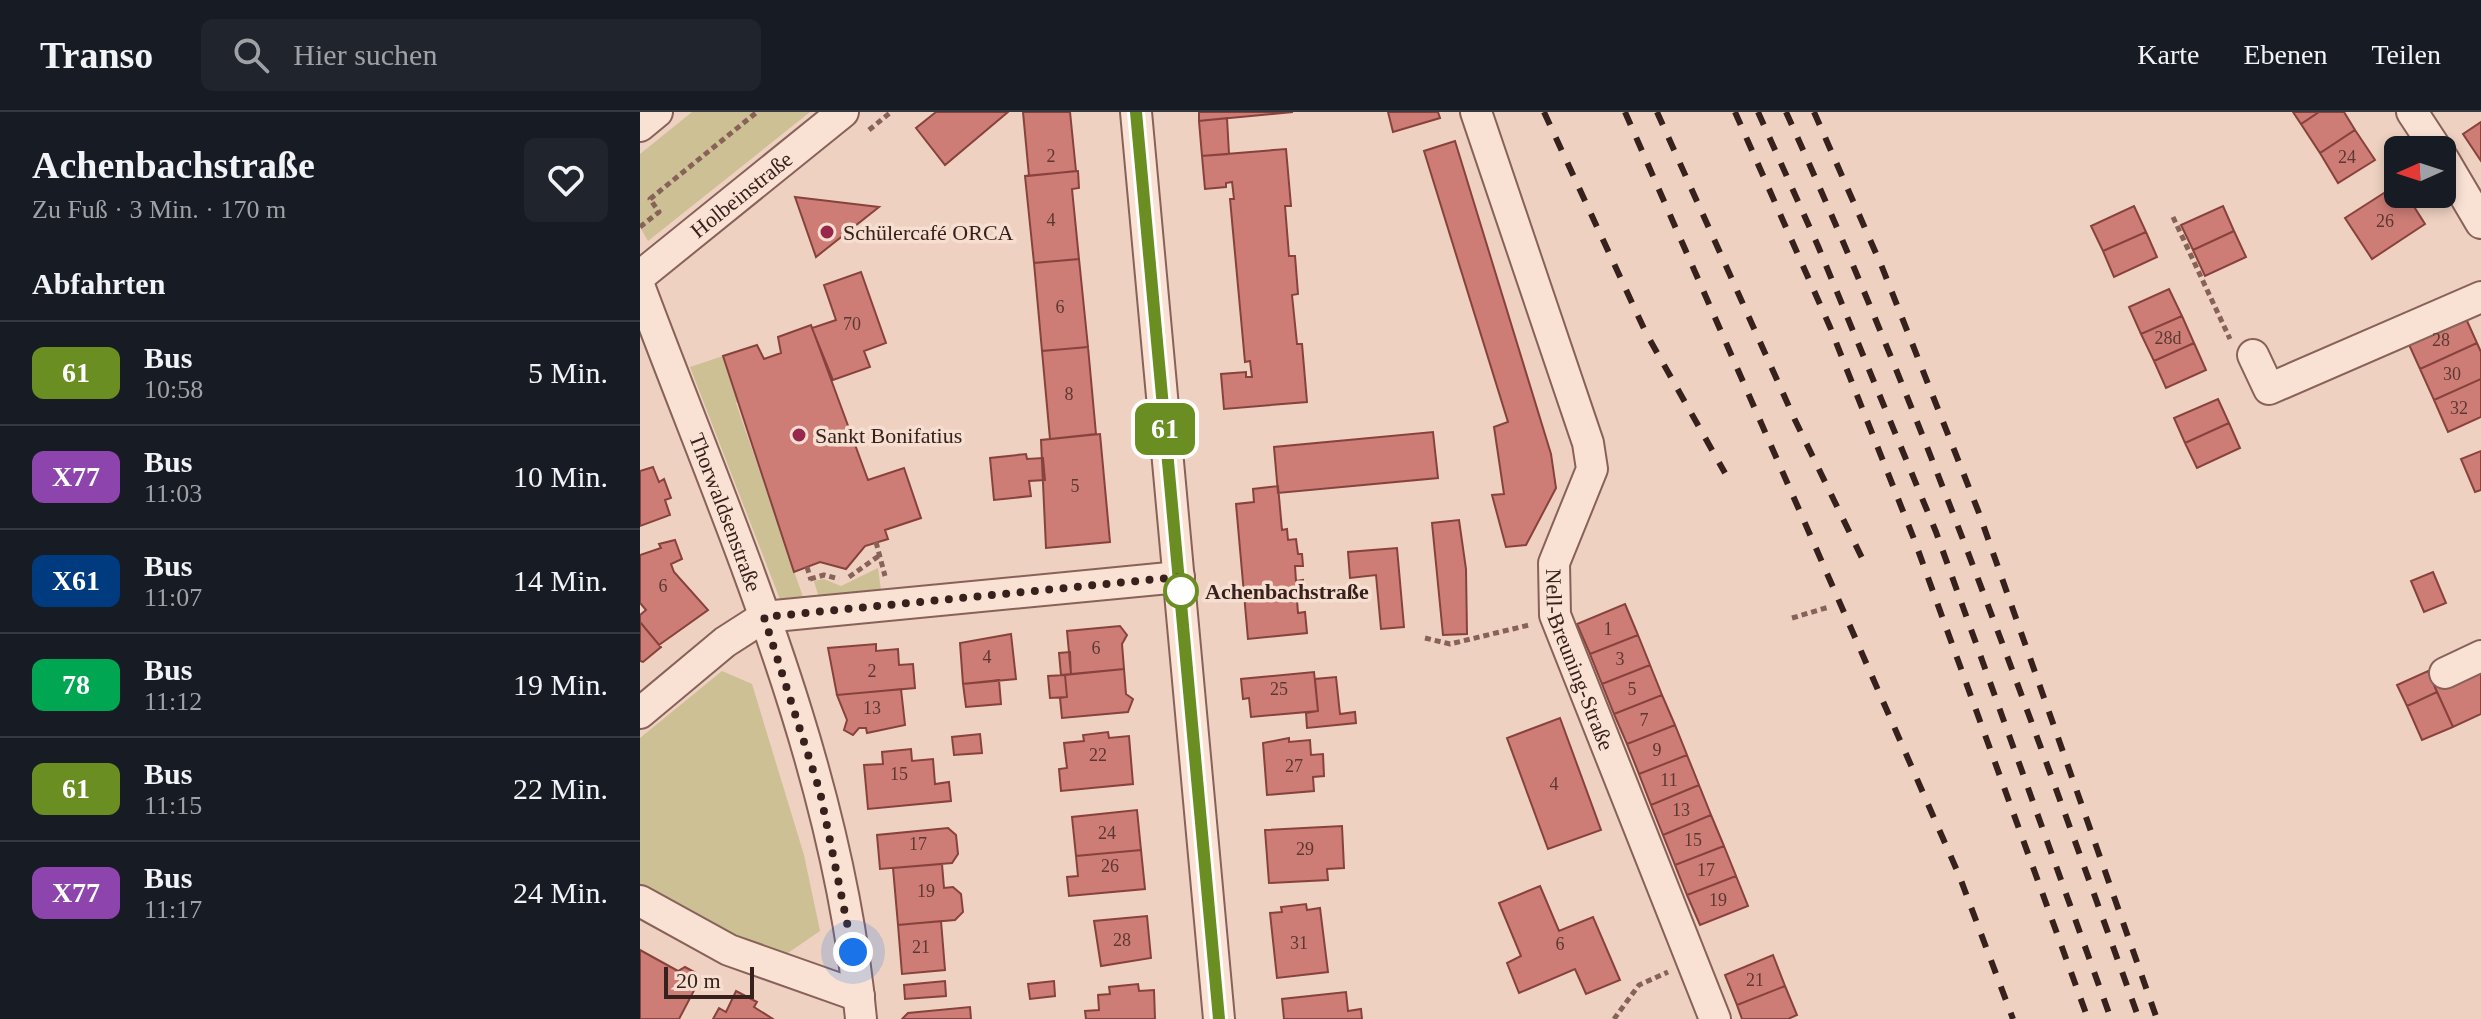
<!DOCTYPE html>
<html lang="de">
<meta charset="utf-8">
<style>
body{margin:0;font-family:"Times New Roman",serif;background:#20242c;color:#f1f3f6;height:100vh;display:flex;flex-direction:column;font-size:30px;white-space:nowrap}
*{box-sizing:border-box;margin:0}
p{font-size:26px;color:#9ea1a6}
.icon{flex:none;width:44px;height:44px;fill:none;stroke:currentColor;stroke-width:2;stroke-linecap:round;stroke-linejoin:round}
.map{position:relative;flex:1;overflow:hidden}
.drawer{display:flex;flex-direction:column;background:#171b24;width:640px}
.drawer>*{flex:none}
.badge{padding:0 16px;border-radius:12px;font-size:28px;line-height:52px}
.needle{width:52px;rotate:267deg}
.fabs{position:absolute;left:1744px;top:24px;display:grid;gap:16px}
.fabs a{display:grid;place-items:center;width:72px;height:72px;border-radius:12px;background:#171b24;box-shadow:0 4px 12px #0003;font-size:40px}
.scale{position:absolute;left:24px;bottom:20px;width:90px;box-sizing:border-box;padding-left:8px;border:4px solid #37211c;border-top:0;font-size:22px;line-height:28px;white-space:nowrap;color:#37211c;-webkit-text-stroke:6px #f6ded0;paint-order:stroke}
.you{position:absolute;width:40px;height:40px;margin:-20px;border:6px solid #fff;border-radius:50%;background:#1a73e8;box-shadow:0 0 0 12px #1a73e833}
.map>.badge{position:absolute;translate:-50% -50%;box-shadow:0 0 0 4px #fff}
h2{padding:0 32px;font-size:30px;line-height:72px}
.round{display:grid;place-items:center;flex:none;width:84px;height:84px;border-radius:12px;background:#20242c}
.overview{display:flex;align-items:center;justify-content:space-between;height:136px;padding:0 32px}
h1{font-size:38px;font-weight:700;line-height:60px}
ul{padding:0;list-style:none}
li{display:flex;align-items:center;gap:24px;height:104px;padding:0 32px;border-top:2px solid #363941}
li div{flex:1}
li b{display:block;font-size:30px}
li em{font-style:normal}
li .badge{min-width:88px;font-weight:700;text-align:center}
header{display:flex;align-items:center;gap:48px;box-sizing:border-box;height:112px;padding:0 40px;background:#171b24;border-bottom:2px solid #363941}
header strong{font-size:38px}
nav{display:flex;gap:44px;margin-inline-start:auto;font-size:28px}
.search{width:560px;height:72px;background:#20242c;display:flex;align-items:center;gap:20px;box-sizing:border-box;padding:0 28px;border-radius:12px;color:#9ea1a6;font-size:30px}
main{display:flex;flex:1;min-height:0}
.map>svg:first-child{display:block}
</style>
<header>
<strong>Transo</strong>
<div class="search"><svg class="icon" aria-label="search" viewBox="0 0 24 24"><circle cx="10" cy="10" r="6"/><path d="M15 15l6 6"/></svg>Hier suchen</div>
<nav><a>Karte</a><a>Ebenen</a><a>Teilen</a></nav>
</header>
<main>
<section class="drawer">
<div class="overview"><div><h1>Achenbachstraße</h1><p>Zu Fuß · 3 Min. · 170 m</p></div><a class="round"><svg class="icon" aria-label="heart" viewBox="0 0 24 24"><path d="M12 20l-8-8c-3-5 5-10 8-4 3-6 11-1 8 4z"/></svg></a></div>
<h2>Abfahrten</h2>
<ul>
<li><span class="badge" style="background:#6b8e23;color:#fff">61</span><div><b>Bus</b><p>10:58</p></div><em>5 Min.</em></li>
<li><span class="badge" style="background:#8e44ad;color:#fff">X77</span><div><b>Bus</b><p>11:03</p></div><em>10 Min.</em></li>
<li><span class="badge" style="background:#003b80;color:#fff">X61</span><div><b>Bus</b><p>11:07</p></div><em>14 Min.</em></li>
<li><span class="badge" style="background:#00a651;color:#fff">78</span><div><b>Bus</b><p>11:12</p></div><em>19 Min.</em></li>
<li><span class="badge" style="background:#6b8e23;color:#fff">61</span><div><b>Bus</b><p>11:15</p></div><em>22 Min.</em></li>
<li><span class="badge" style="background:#8e44ad;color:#fff">X77</span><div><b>Bus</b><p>11:17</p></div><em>24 Min.</em></li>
</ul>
</section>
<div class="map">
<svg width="1841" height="907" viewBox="0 0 1841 907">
<rect width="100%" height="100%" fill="#eed1c0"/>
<path fill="#ccc094" d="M52 0H170L8 129 0 115V42Z
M83 244 99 289 96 291 163 485 141 490 50 255Z
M238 456 241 478 179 486 174 469 184 467 201 474Z
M82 559 112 572 164 743 180 819 145 843 45 801 0 774V626Z"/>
<path fill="#cd7d75" stroke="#87423d" stroke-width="2" d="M296 0H368L305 53 276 16Z
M383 0H430L436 59 389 64Z
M559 0H653L559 9Z
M748 0H798L800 6 753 20Z
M1653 0H1679L1661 12Z
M1679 0H1704L1715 18 1680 41 1661 12Z
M587 6 589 42 562 44 559 9Z
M1841 10V49L1823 22Z
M1715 18 1735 48 1698 71 1680 41Z
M815 29 911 342 916 376 886 433 866 435 852 383 864 382 854 315 868 310 784 39Z
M646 37 651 94H645L649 144H655L658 182 652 183 657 232H662L667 290 584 297 581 262 606 260V265H612L610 249 605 250 590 87H594L592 70 586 71V75L565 77 562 44Z
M438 59 439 76 432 77 439 147 394 151 385 64Z
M1758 72V82H1766L1785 112 1732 147 1705 106Z
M155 85 239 95 176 145Z
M1494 94 1506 120 1463 139 1451 114Z
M1583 94 1594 119 1553 138 1541 113Z
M1594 119 1606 145 1565 164 1553 138Z
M1506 120 1517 145 1474 165 1463 139Z
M439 147 448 235 402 239 394 151Z
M221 160 246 231 224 239 230 255 193 268 172 216 196 208 184 173Z
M1529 177 1542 204 1501 222 1489 195Z
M1823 200 1837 231 1780 257 1766 226Z
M1542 204 1554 231 1514 249 1501 222Z
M171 213 228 368 264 356 281 406 245 418 248 427 225 434 206 457 180 450 154 460 83 244 117 233 124 247 141 241 138 225Z
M1554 231 1566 258 1526 276 1514 249Z
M1837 231 1841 240V267L1794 288 1780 257Z
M448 235 456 322 410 327 402 239Z
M1841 267V305L1808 320 1794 288Z
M1578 287 1589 311 1545 331 1534 306Z
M1589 311 1600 336 1557 356 1545 331Z
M793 320 798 366 638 381 634 335Z
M460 322 470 430 406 436 401 328Z
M1841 339V378L1835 380 1821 347Z
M386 342 387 347 403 346 405 368 389 369 391 384 354 388 350 346Z
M13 355 19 370 24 367 31 386 25 388 30 403 0 414V359Z
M638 374 642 418 647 417 648 428 656 427 658 442H662L663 454H655L656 469 663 468 665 487 657 488 658 501 665 500 667 521 608 527 596 392 614 390 613 377Z
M819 408 826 457 827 522 803 523 792 411Z
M35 428 42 447 31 452 34 460 68 498 19 533 0 510V503L6 498 0 491V443L21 436 19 432Z
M757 436 764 515 741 517 736 463 710 466 708 440Z
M1793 460 1806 491 1784 500 1771 469Z
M985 492 998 523 950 542 937 512Z
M0 510 21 535 3 550 0 549Z
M480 514 487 523 482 532 484 557 431 562 427 519Z
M371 522 376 567 323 572 320 531Z
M998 523 1010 553 962 572 950 542Z
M236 532V539L258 537 259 553 273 552 275 576 197 583 188 536Z
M430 540 431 562 421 563 419 541Z
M1841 552V602L1813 615 1794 573Z
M1010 553 1022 583 974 602 962 572Z
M484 557 486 582 493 587 488 600 422 606 420 586 427 585 425 563Z
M1788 559 1797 580 1767 594 1757 573Z
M674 560 678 599 611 605 609 586 603 587 601 567Z
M425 563 427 585 410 586 408 564Z
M696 565 700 602 715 600 716 611 667 616 666 601 678 599 675 567Z
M359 568 361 592 326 595 323 572Z
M261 577 265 613 227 621 226 616H219L213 623 204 618 207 608 197 583Z
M1797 580 1813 615 1782 628 1767 594Z
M1022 583 1035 613 987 632 974 602Z
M920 606 961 718 908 737 867 626Z
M1035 613 1047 643 999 662 987 632Z
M468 620 469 626 489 624 493 672 421 679 419 657 427 656 424 631 444 629 443 623Z
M340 622 342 641 314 643 312 625Z
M649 626V630L670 628 671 643 683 642 684 664 673 665 674 679 627 683 623 631Z
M271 637 272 649 293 647 295 672 309 670 311 689 228 697 224 653 243 652 242 640Z
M1047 643 1059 673 1011 693 999 662Z
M1059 673 1071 703 1023 723 1011 693Z
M497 698 501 738 436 744 432 705Z
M1071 703 1084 734 1035 753 1023 723Z
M702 714 704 756 687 757 688 768 629 771 625 718Z
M308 716 316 723 318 742 312 751 240 757 237 723Z
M1084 734 1096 764 1047 783 1035 753Z
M501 738 505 777 429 784 427 765 438 764 436 744Z
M302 752 304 776 313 775 321 782 323 800 315 808 258 813 253 756Z
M1096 764 1108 794 1060 813 1047 783Z
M900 774 919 819 953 805 980 868 946 882 935 857 879 881 867 851 881 844 859 791Z
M666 792 667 798 680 796 688 860 637 866 630 801 642 800 641 795Z
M507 804 511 846 461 854 454 809Z
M301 809 305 858 262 862 258 813Z
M0 838 38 859 45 855 56 861 59 869 39 907H0Z
M1133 843 1145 874 1097 893 1085 863Z
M305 869 306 884 265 887 264 873Z
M414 869 415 884 390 887 388 872Z
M498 872 499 879 514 878 515 907H446L445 899 459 898 458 883 470 882 469 875Z
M1145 874 1157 903 1148 907H1102L1097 893Z
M96 879 117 890 114 895 133 907H73L79 896 86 900Z
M706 880 708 899 721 897 722 907H644L642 887Z
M330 895 331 907H262L268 901Z"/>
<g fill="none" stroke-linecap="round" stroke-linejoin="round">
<defs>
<g id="minor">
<path d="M496 0 579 907"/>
<path id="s1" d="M836 0 948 331 952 357 914 451 915 503 1075 907"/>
<path d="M1772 0 1797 38"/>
<path d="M0 14 17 0"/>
<path d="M1802 45 1841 111"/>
<path id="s2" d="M0 164 203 0"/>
<path id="s3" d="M0 176C89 414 198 652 221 907"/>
<path d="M1613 243 1629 277 1841 185"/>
<path d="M1805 561 1841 544"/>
<path d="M0 601 85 530 124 505 539 465"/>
<path d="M0 789 89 838 219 884"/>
</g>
</defs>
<use href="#minor" stroke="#886158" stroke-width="34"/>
<path stroke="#886158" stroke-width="5" stroke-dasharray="6 4" stroke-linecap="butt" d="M229 18 251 0
M1533 105 1590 227
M0 115 19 100 10 87 117 0
M236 430 245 464
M167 455 171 468
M209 465 240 443
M170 467 184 463 199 467
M1152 506 1189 495
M785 526 810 532 889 513
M974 907 999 873 1028 860"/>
<use href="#minor" stroke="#f9e1d3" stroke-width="30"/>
<path stroke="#37211c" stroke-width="6" stroke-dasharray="14 14" stroke-linecap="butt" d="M904 0 1006 221 1085 361
M985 0 1319 763 1373 907
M1017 0 1155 308 1222 446
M1095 0 1190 215 1274 427 1448 907
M1118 0 1178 134 1296 420 1471 907
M1146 0C1280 296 1389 601 1499 907
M1174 0 1242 155 1339 401 1517 907"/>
</g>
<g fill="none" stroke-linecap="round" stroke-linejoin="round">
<defs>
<path id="line" d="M496 0 579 907"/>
</defs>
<use href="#line" stroke="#fff" stroke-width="18"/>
<use href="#line" stroke="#6b8e23" stroke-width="12"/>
<path stroke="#37211c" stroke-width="8" stroke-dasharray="0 14.4" d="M213 840 180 680 124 505 539 465 541 479"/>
</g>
<g fill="#97274d" stroke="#f6ded0" stroke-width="3">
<circle cx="187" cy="120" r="8"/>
<circle cx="159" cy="323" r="8"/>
</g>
<circle fill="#fff" stroke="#6b8e23" stroke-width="4" cx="541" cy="479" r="16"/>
<g text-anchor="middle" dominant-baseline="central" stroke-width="7" stroke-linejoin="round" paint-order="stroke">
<g font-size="18" fill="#5c3832">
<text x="411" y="44">2</text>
<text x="1707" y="45">24</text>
<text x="411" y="108">4</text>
<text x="1745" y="109">26</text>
<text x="420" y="195">6</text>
<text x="212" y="212">70</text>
<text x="1528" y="226">28d</text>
<text x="1801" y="228">28</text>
<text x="1812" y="262">30</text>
<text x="429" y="282">8</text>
<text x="1819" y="296">32</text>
<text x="435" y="374">5</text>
<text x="23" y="474">6</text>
<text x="968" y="517">1</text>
<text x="456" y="536">6</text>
<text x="347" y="545">4</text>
<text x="980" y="547">3</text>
<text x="232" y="559">2</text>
<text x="639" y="577">25</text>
<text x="992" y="577">5</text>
<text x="232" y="596">13</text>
<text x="1004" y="608">7</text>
<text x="1017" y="638">9</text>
<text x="458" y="643">22</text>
<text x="654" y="654">27</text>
<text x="259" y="662">15</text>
<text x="1029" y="668">11</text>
<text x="914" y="672">4</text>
<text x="1041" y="698">13</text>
<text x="467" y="721">24</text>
<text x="1053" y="728">15</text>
<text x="278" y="732">17</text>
<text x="665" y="737">29</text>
<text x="470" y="754">26</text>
<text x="1066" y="758">17</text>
<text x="286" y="779">19</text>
<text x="1078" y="788">19</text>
<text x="482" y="828">28</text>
<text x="659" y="831">31</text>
<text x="920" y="832">6</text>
<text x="281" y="835">21</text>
<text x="1115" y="868">21</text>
</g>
<g font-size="22" fill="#37211c" stroke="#f6ded0">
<text stroke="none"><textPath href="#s2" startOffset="130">Holbeinstraße</textPath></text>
<text stroke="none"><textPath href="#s3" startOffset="240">Thorwaldsenstraße</textPath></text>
<text stroke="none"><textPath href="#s1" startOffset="578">Nell-Breuning-Straße</textPath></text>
</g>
<g font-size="22" fill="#37211c" stroke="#f6ded0" text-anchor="start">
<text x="203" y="120">Schülercafé ORCA</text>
<text x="175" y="323">Sankt Bonifatius</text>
</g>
<g font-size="22" font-weight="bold" fill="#37211c" stroke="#f6ded0" text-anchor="start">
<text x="565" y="479">Achenbachstraße</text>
</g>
</g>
</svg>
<div class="fabs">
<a><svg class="needle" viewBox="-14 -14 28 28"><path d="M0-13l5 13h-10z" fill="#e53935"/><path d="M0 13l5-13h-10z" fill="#9ea1a6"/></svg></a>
</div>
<div class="scale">20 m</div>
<div class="you" style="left:213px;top:840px"></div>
<b class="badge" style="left:525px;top:317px;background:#6b8e23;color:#fff">61</b>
</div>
</main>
